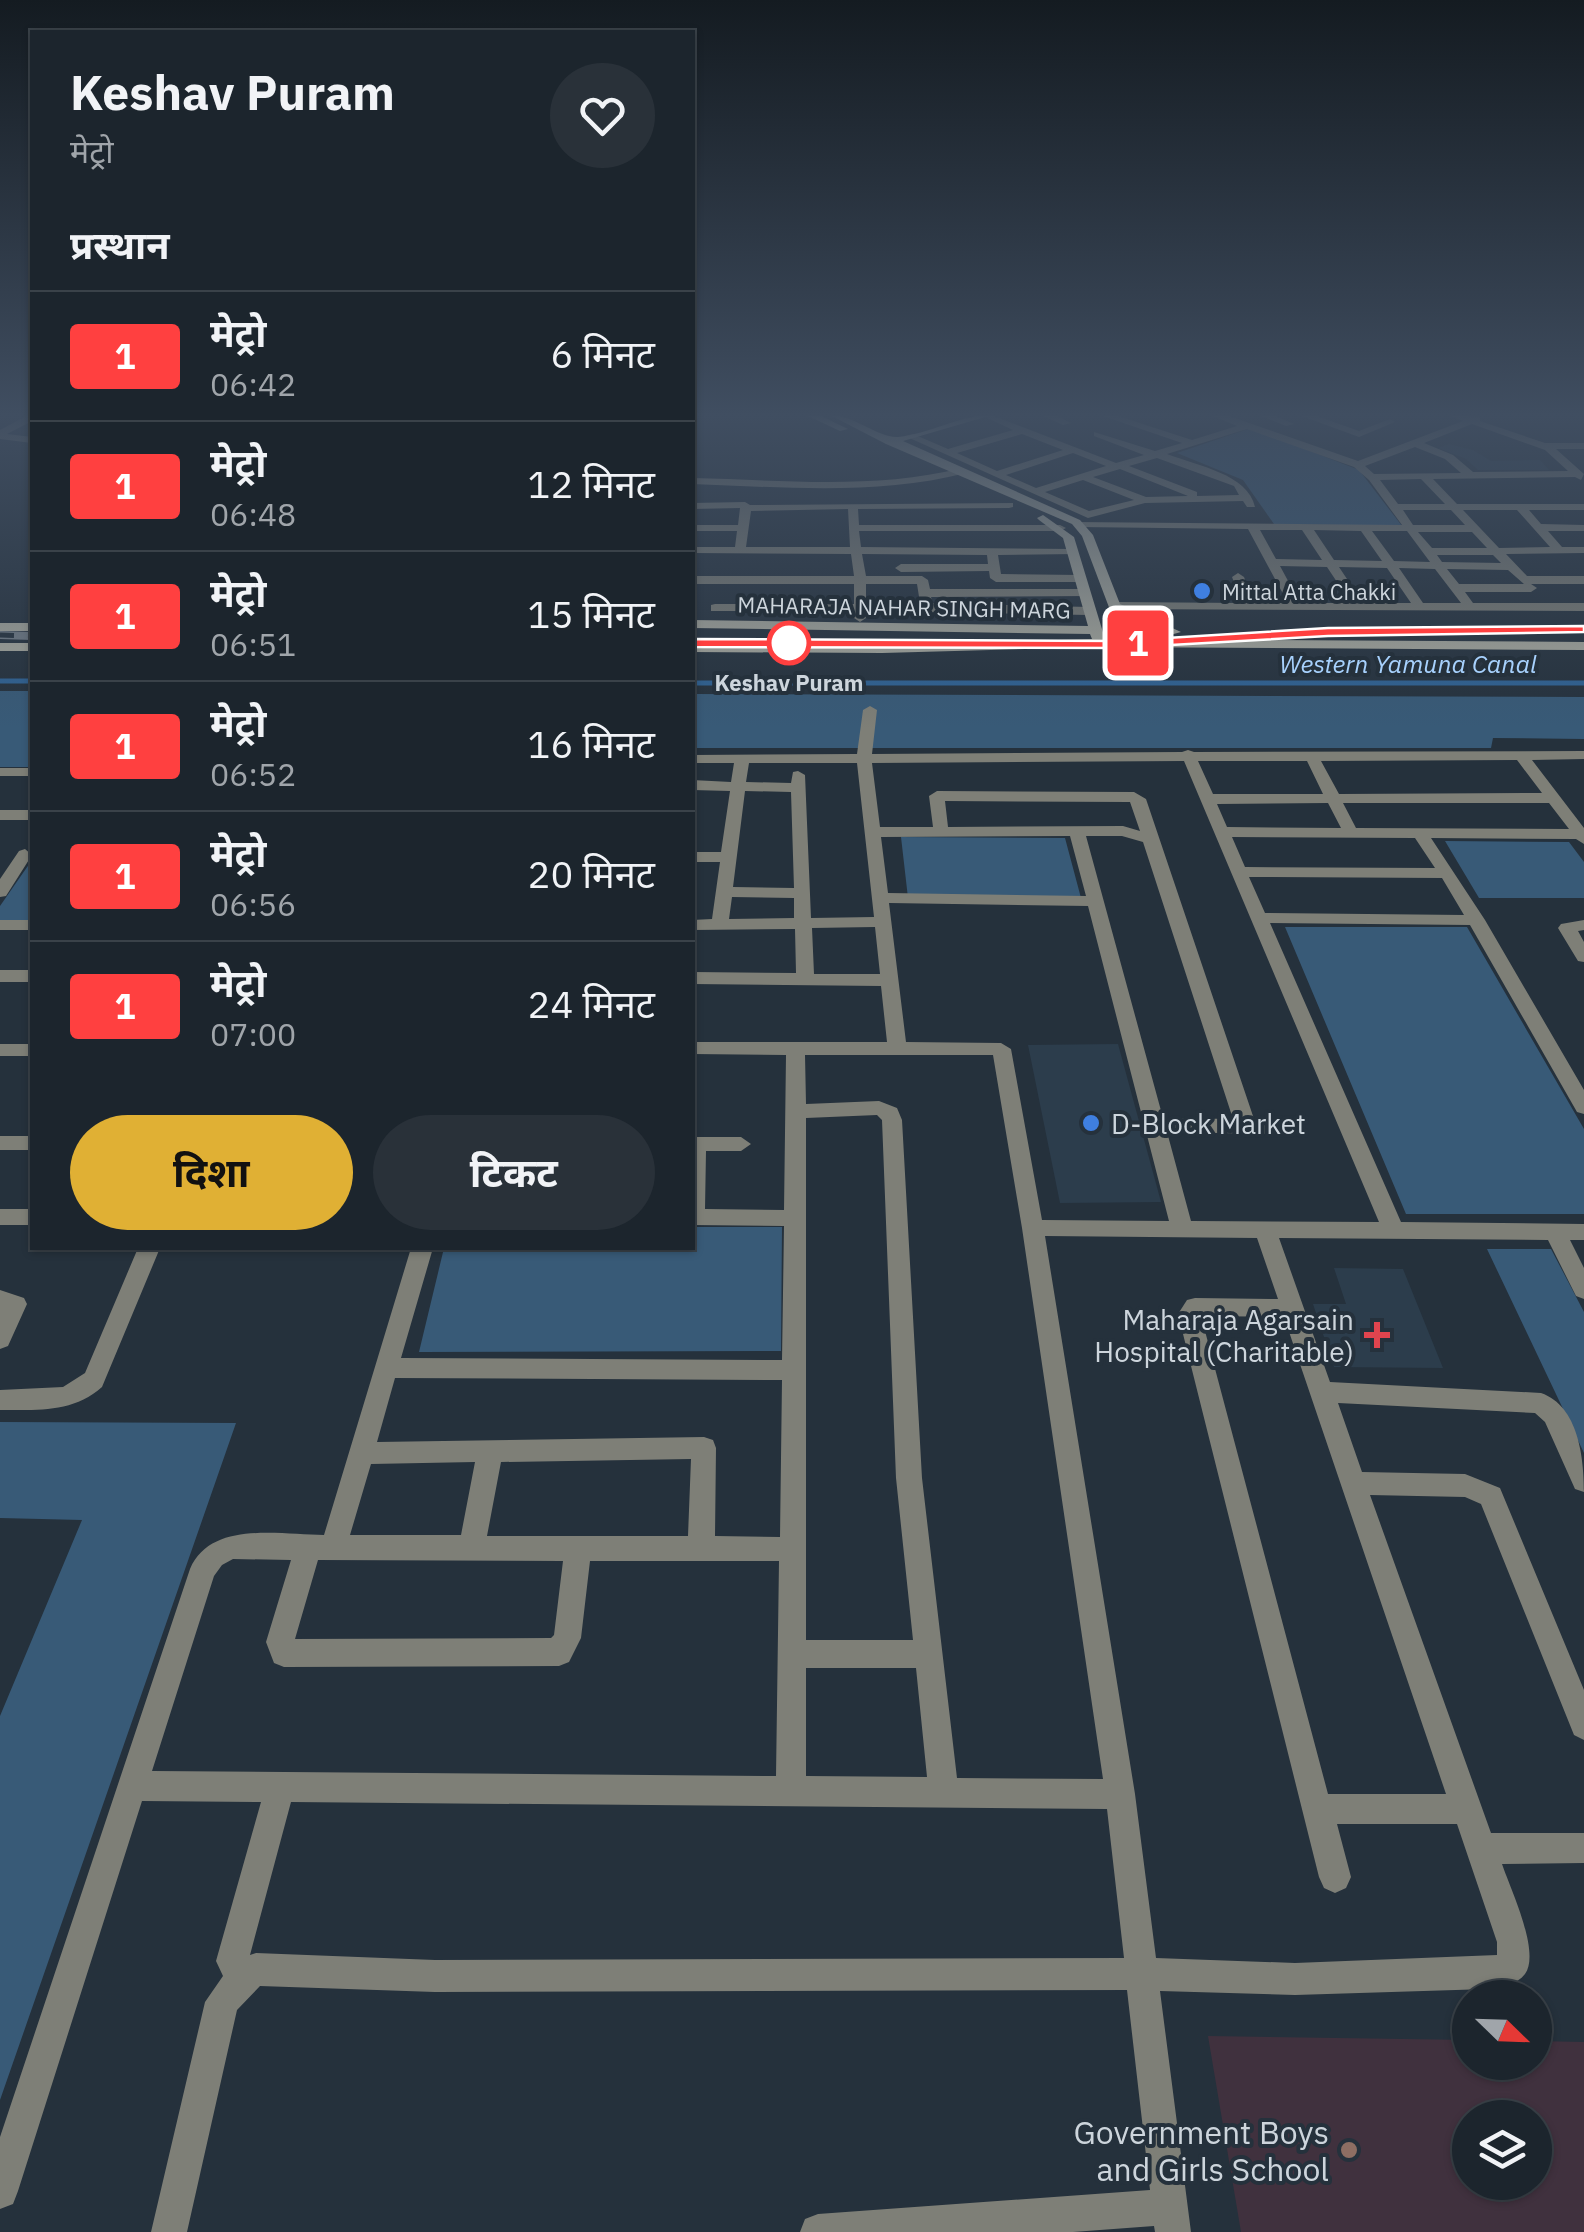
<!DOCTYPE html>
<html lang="hi">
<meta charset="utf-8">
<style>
body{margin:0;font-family:"IBM Plex Sans","Noto Sans Devanagari",sans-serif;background:#293139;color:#f1f3f6;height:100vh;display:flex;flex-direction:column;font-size:38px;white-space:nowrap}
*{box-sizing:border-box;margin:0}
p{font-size:32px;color:#a0a5aa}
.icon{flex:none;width:55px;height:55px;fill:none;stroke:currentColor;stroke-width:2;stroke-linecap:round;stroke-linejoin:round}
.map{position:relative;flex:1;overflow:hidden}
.details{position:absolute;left:30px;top:30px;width:665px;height:1220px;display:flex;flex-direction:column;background:#1c252d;border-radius:0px;box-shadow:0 2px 8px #0004,0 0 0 2px #3a4249}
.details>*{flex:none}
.badge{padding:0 20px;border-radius:8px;font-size:35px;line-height:65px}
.needle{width:65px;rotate:113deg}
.buttons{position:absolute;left:1452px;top:1980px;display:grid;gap:20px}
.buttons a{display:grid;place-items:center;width:100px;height:100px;border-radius:50%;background:#1c252d;box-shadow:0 2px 8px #0004,0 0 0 2px #3a4249;font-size:50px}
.map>.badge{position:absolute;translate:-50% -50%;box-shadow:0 0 0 5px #fff}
h2{padding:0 40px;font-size:38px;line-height:90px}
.round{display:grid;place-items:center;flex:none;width:105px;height:105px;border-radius:52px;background:#293139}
.overview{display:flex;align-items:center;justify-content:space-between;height:170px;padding:0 40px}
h1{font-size:48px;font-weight:700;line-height:75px}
.action{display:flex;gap:20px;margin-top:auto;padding:20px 40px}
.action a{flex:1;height:115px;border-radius:60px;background:#e0b034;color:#111;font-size:40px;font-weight:700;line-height:115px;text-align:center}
.action a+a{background:#293139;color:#f1f3f6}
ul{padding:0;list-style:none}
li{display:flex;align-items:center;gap:30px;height:130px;padding:0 40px;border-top:2px solid #3a4249}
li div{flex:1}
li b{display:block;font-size:38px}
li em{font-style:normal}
li .badge{min-width:110px;font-weight:700;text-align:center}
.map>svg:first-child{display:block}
</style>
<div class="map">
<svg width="1584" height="2232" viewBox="0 0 1584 2232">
<rect width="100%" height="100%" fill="#25313c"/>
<path fill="#2c3d4c" d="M1449 444 1473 450 1491 461 1540 460 1549 470H1478L1466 459 1438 448Z
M1118 1044 1161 1202 1060 1203 1028 1045Z
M1334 1268 1403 1269 1443 1368 1334 1367 1313 1304H1346Z"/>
<path fill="#40313e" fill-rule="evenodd" d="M1208 2036 1470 2040V2062H1535V2041L1584 2042V2232H1241ZM1470 2118H1535V2182H1470Z"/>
<path fill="#385a77" d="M1251 428 1359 470 1402 526 1274 524 1243 480 1177 453Z
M0 691H32V767H0Z
M692 694 1584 697V739L1493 738 1491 748H693Z
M901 837 1065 838 1081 898H908Z
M1445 841 1569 842 1584 862V898H1479Z
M32 860V921H0V906Z
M1285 927H1467L1584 1129V1214H1406Z
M693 1227H782L781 1351 419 1352 444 1248H692Z
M1487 1249H1551L1584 1312V1453Z
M0 1422 236 1423 0 2100V1716L82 1520 0 1518Z"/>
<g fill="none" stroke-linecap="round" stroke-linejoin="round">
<path stroke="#2f6293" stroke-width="5" d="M0 681H32
M692 683H1584"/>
<path fill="#7e7f77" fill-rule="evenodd" d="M28 415H32V421L7 434 32 437V443L0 439V430Z
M981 415H991L1116 463 1144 455 1094 436V432L1155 451 1182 443 1100 415H1115L1192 440 1237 426 1211 415H1226L1358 461 1463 421 1449 415 1480 417V421L1545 443H1584V449H1556L1584 474 1581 480 1575 477 1433 479 1457 504H1584V510H1529L1541 524 1584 525V531H1548L1562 547H1584V553L1506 554 1527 576H1584V584H1524L1508 570 1447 569 1459 584H1531L1537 588 1531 592H1465L1473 603H1584V611L1111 609 1109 606 1115 602 1242 603 1232 577 1238 573 1244 577 1254 603H1288L1248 529 1078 527 1074 526V522L1402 525 1369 480 1354 467 1247 429 1167 454C1198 466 1248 474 1255 507H1247L1243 501 1145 503 1088 518 905 436 913 434 948 449 1013 430ZM1472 424 1545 450 1568 471 1473 472 1453 455 1424 443ZM1022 434 1063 450 997 471 957 453ZM1415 447 1445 459 1461 473 1374 474 1365 466ZM1073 453 1106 466 1036 488 1006 475ZM1157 458 1234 486 1239 495 1197 496V492L1129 466ZM1120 469 1188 496 1146 497 1093 477ZM1421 479 1445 504H1398L1380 480ZM1083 480 1134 500 1089 511 1045 492ZM1403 510H1451L1465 525H1413ZM1463 510H1517L1550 547 1499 548ZM1260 530H1302L1322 560 1276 559ZM1314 530 1361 531 1382 561 1334 560ZM1372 531H1407L1430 562 1394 561ZM1418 532H1472L1487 548H1432ZM1437 555H1493L1501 563 1442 562ZM1280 566 1327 567 1351 603H1300ZM1339 567 1387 568 1411 603H1363ZM1399 568 1435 569 1461 603H1423Z
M1041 415H1055L1071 423 1063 425Z
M1259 415H1273L1294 424 1286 426Z
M1299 415H1314L1359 431 1390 419 1395 422 1359 437Z
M962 468 967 471 966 473C876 496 784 487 692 484V478C783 480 874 490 962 468Z
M745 502 750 505 1013 503V507L1009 508 858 509 859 525H1060L1066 528 1060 531H859L861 547 1072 549 1078 552 1076 554 998 555 1001 574 1080 575 1084 576V582H996L990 578 989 571 901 572 895 568 901 564H988L987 555 862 554 866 576H922L928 580 930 589H1084L1088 590V596L931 597 933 603 1089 607 1095 611 1089 615 866 611V618L860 622 854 618V611H711V605L715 604H854V584H692V576H854L851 554 692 553V547H735L737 531H692V525H738L740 508 692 509V503ZM848 509 850 547H746L751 511ZM866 584H917L920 603 866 604Z
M870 706 877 710 872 754 1182 752 1188 750 1194 752 1584 751V759L1532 760 1584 828V844L1576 839 1431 838 1485 920 1584 1090V1114L1577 1112 1470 925 1270 923 1401 1222 1584 1224V1240H1570L1584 1268V1299L1576 1296 1548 1240 1279 1238 1330 1382 1541 1393C1579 1406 1584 1459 1584 1492L1575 1489 1545 1422 1535 1413 1338 1403 1362 1472 1465 1474 1500 1488 1584 1690V1740L1574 1735 1481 1504 1465 1497 1370 1495 1491 1833H1584V1863L1502 1864C1510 1888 1541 1952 1525 1974 1517 1985 1500 1987 1488 1989L1295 1995 1160 1991 1191 2232H1155L1154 2226 1073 2232H800L805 2219 818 2214 1150 2190 1127 1990 435 1992 260 1986 237 2010 187 2232H151L205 2002 223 1976 216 1961 261 1802 142 1801 18 2191 13 2204 0 2209V2137L190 1569C211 1520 280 1535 324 1535L411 1248H433L401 1358 782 1360 784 1226 692 1225V1137H741L751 1144 741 1151H706L705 1209 784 1210 786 1055 692 1054V1042H887L881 986 692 984V972L796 973 795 929 692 930V920L712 919 720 862H692V852H721L730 791 692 790V780L731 782 734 763H692V755L857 754 863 710ZM1517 760 1542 793 1339 794 1321 761ZM1184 761 1379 1222 1191 1221 1167 1132 1277 1134 1287 1127 1277 1120 1254 1119 1146 799 1134 792 937 791 929 796 933 827H880L872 763ZM1198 761H1307L1323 794H1213ZM749 763H857L874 917 811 918 805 775 798 771 793 772 791 783 746 782ZM745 791 791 792 794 888 733 887ZM945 801 1130 802 1140 831 1123 826 948 827ZM1328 803 1341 828 1227 827 1217 804ZM1343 803H1549L1569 829 1356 828ZM1070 836 1086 896 888 893 881 837ZM1086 836H1122L1143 842 1233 1119 1163 1118ZM1232 837 1415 838 1435 868 1245 867ZM1249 877 1442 878 1464 915 1265 913ZM732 897 794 898V918L729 919ZM889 903 1088 906 1169 1221 1042 1220 1011 1049 1001 1043 906 1042ZM875 927 880 974H814L812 928ZM805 1055H993L1022 1228 1103 1779 957 1778 922 1478 902 1120 897 1108 879 1101 806 1104ZM877 1115 882 1120 896 1478 913 1640H806V1118ZM1045 1236 1257 1238 1278 1299 1195 1298 1187 1300 1178 1314 1319 1877 1324 1888 1335 1893 1346 1888 1351 1877 1337 1824H1457L1497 1942V1955L1295 1963 1156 1958 1135 1794ZM1201 1316 1284 1317 1446 1794H1328ZM395 1378 782 1380 780 1537 715 1536 716 1448 713 1440 704 1437 377 1442ZM691 1459 688 1536H487L501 1462ZM475 1462 461 1535H350L371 1464ZM233 1559 291 1560 266 1642 274 1663 284 1667 559 1666 569 1662 581 1638 590 1561H779L776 1776 152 1771 214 1576 222 1565ZM318 1560 563 1561 554 1635 551 1638 295 1639ZM806 1668H916L927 1777 806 1776ZM291 1802 1107 1809 1124 1958 435 1960 256 1953 250 1955Z
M0 768H32V776H0Z
M0 810H32V820H0Z
M25 849 32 855 6 896 0 897V879L19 851Z
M0 920H32V930H0Z
M1584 920V930L1578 931 1584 942V962L1578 961 1558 928 1561 924Z
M0 970H32V982H0Z
M0 1044H32V1056H0Z
M0 1136H32V1150H0Z
M0 1209H32V1225H0Z
M138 1248H160L102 1387C73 1413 37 1410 0 1410V1390L63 1387 85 1373Z
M0 1290 24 1298 27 1304 8 1346 0 1349Z"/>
<path fill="#abaca0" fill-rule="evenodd" d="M806 415H819L848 429 840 431Z
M830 415C854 415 878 438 898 437 930 434 959 415 992 415L903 441 1080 520 1093 535 1120 604 1181 632 1170 635 1124 615 1134 639 1584 642V650L1100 647 882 653 692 652V644L882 645 1092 639 1090 634 692 628V620L1088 626 1063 538 1039 520 1037 518 1043 515 1074 537 1105 639H1121L1082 536 1072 524 886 444Z
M0 623H32V631H0Z
M0 643H32V651H0Z"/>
<defs>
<path id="rail" d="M0 635 32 636
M692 643 1118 645 1328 632 1584 629"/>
</defs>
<use href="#rail" stroke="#737d86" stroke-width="8"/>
<use href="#rail" stroke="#25313c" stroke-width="5" stroke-dasharray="14" stroke-linecap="butt"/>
</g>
<linearGradient id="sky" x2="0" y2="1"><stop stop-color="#141b21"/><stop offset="0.57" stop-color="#404e61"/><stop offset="1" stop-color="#404e61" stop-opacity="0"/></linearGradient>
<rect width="1584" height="728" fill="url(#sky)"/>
<path fill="#ff4040" stroke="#fff" stroke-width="2.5" d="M1584 626V632L1328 636 1118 648 692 647 686 643 692 639 1118 641 1328 628Z"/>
<g fill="#3f7fe0" stroke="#25313c" stroke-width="4">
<circle cx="1202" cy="591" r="10"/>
<circle cx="1091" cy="1123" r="10"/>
</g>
<circle fill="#fff" stroke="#ff4040" stroke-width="5" cx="789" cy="643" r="20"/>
<path fill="#e0444e" stroke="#25313c" stroke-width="4" d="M1372 1320h10v10h10v10h-10v10h-10v-10h-10v-10h10z"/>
<circle fill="#8d6e63" stroke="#25313c" stroke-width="4" cx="1349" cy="2150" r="10"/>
<g text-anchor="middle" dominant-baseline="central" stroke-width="8" stroke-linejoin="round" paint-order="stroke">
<g font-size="22" fill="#cdd5dc" stroke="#25313c" text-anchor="start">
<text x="1222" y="591">Mittal Atta Chakki</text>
</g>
<g font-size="22" fill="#cdd5dc" stroke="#25313c">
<text transform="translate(904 607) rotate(1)">MAHARAJA NAHAR SINGH MARG</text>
</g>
<g font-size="22" font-weight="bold" fill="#cdd5dc" stroke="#25313c">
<text x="789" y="682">Keshav Puram</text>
</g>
<g font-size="25" font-style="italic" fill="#a7d1fd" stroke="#25313c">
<text x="1408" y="663">Western Yamuna Canal</text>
</g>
<g font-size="28" fill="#cdd5dc" stroke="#25313c" text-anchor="start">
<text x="1111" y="1123">D-Block Market</text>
<text x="1354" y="1319" text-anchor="end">Maharaja Agarsain<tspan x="1354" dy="32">Hospital (Charitable)</tspan></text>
</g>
<g font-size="32" fill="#cdd5dc" stroke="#25313c" text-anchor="end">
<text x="1329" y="2132">Government Boys<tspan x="1329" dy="37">and Girls School</tspan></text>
</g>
</g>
</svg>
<div class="buttons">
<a><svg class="needle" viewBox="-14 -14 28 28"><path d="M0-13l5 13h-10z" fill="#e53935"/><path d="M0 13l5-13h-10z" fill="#a0a5aa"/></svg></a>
<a><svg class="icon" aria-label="layers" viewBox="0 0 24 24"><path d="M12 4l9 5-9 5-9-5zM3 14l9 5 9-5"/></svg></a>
</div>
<b class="badge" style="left:1138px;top:643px;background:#ff4040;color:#fff">1</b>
<section class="details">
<div class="overview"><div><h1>Keshav Puram</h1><p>मेट्रो</p></div><a class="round"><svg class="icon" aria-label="heart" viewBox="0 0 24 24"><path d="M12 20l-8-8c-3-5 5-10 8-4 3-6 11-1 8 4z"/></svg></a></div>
<h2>प्रस्थान</h2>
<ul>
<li><span class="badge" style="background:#ff4040;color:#fff">1</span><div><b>मेट्रो</b><p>06:42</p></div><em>6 मिनट</em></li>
<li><span class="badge" style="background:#ff4040;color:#fff">1</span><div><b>मेट्रो</b><p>06:48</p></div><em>12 मिनट</em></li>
<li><span class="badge" style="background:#ff4040;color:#fff">1</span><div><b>मेट्रो</b><p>06:51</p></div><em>15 मिनट</em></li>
<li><span class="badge" style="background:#ff4040;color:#fff">1</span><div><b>मेट्रो</b><p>06:52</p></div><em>16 मिनट</em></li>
<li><span class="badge" style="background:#ff4040;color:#fff">1</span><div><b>मेट्रो</b><p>06:56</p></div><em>20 मिनट</em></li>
<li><span class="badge" style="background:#ff4040;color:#fff">1</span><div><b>मेट्रो</b><p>07:00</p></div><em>24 मिनट</em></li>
</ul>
<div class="action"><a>दिशा</a><a>टिकट</a></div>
</section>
</div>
